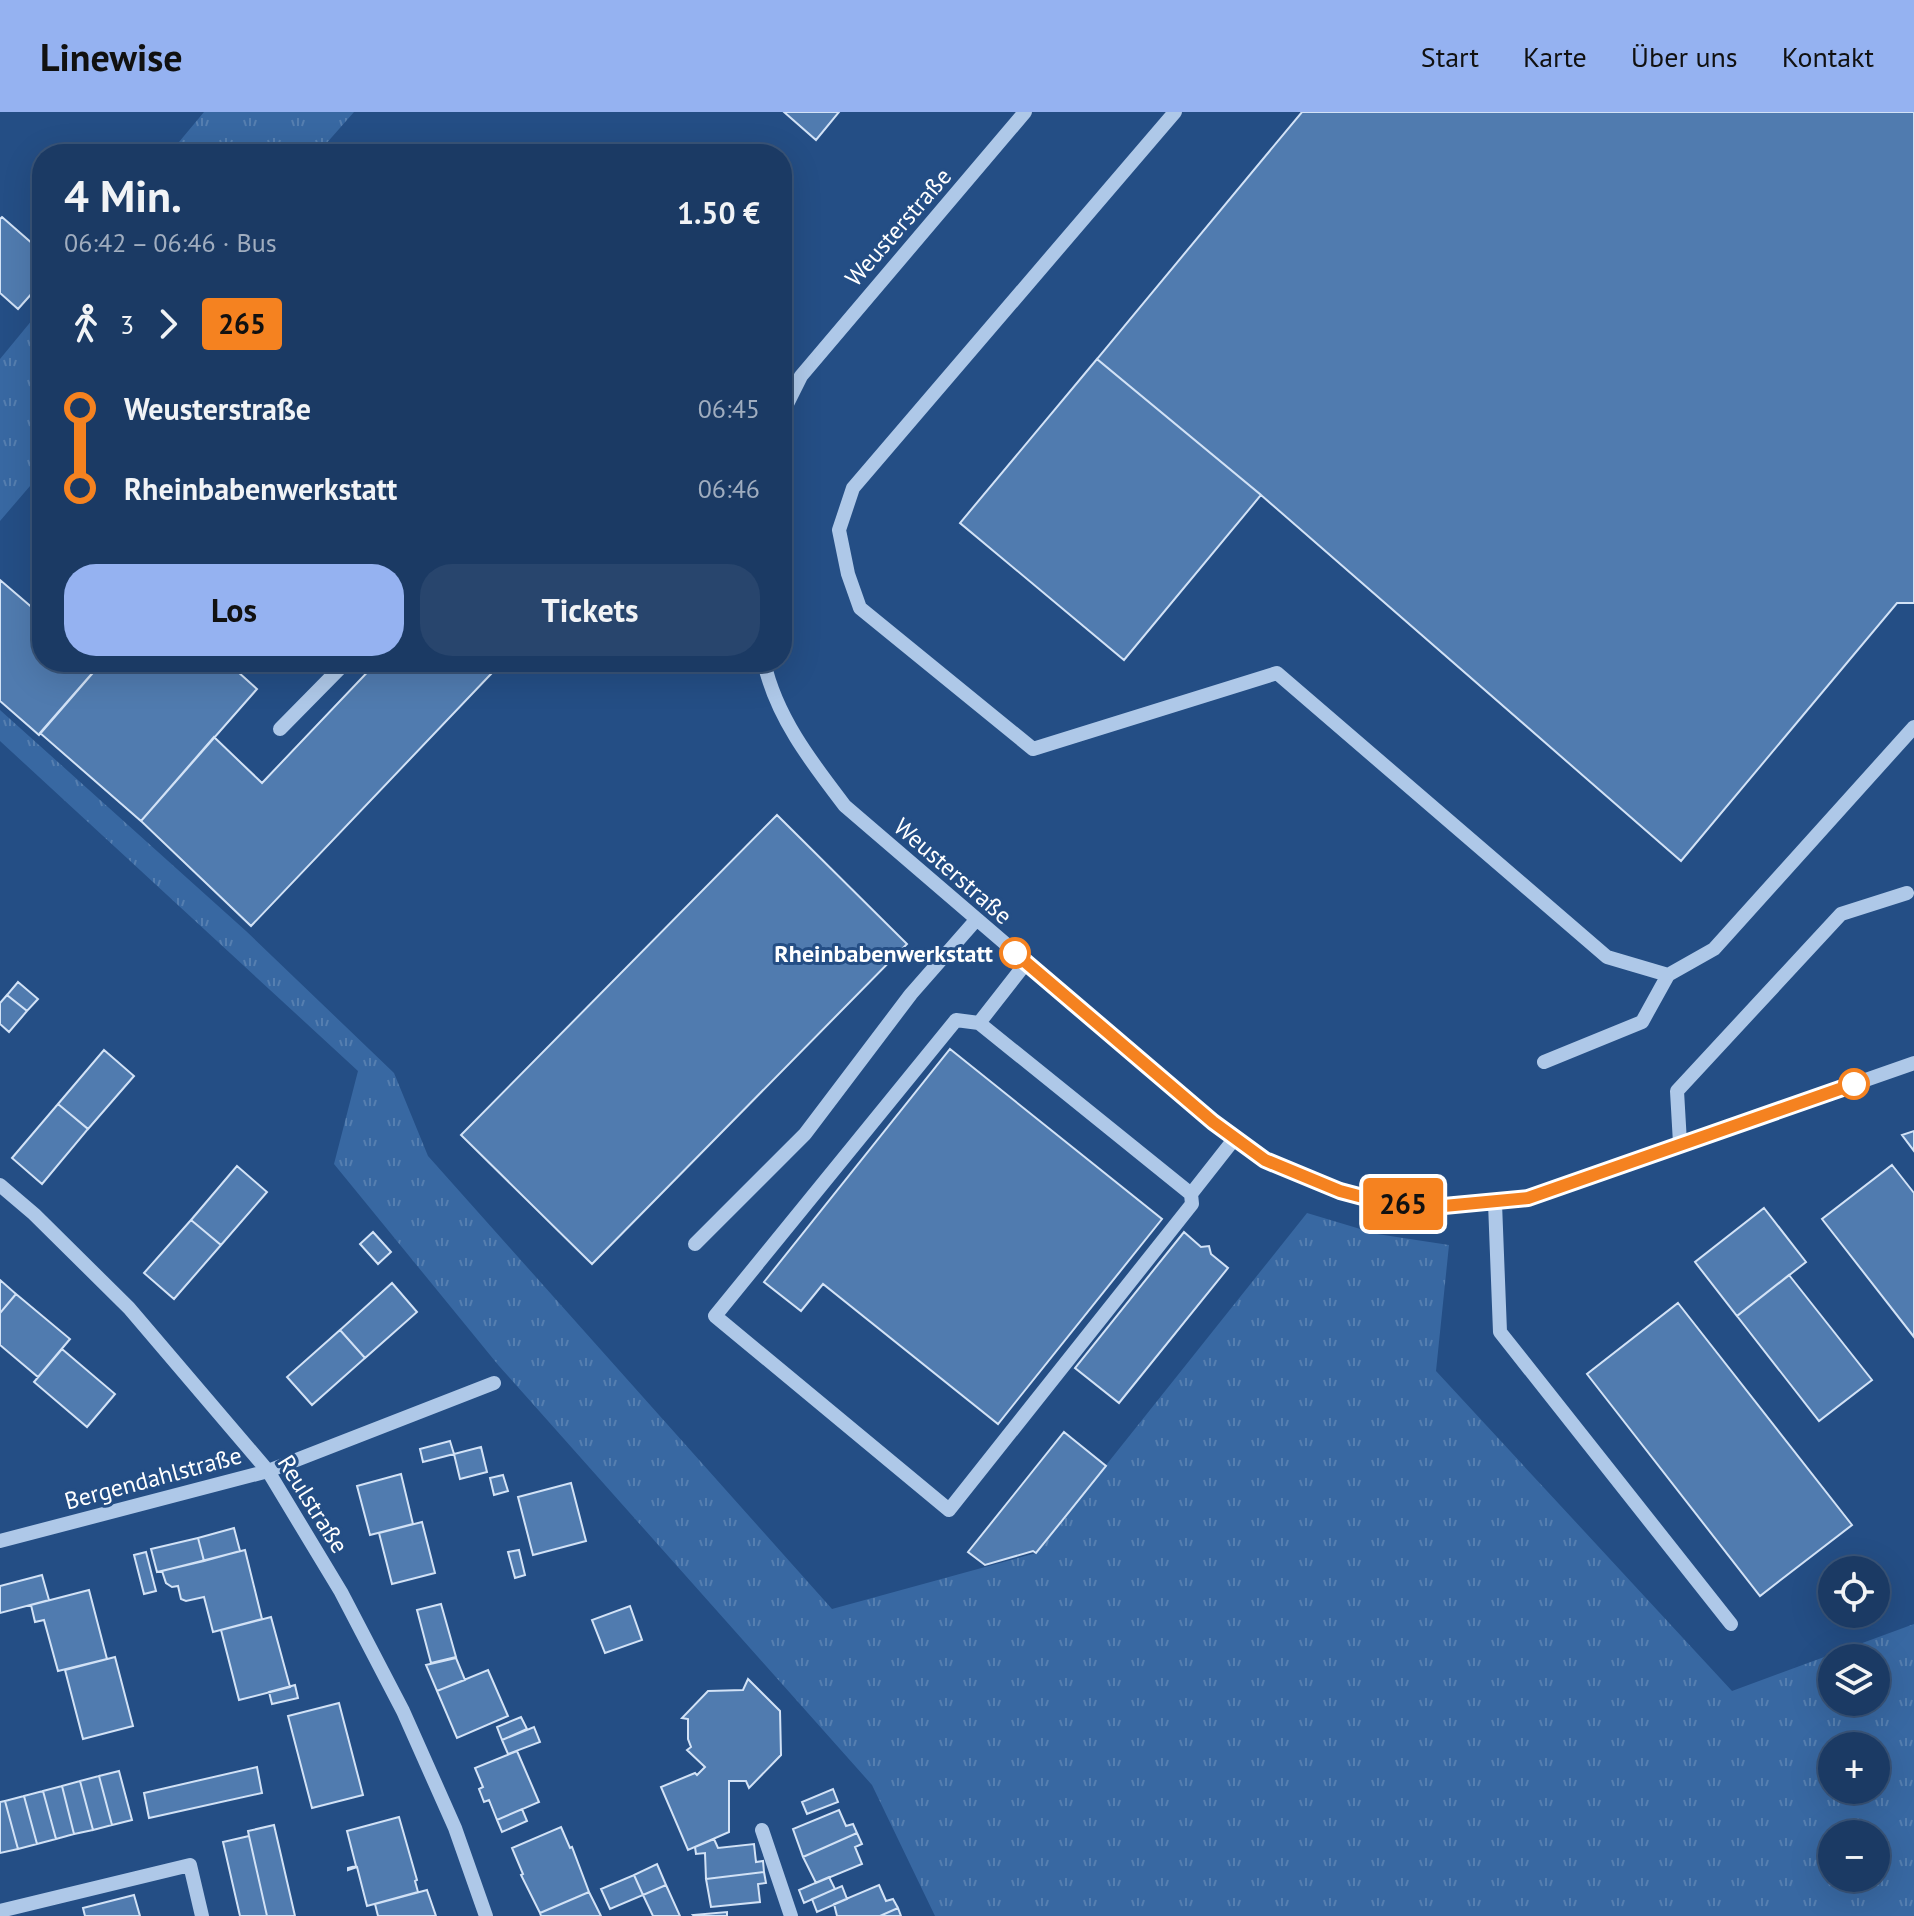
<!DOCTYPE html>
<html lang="de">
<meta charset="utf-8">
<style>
body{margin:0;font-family:"PT Sans",sans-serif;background:#28456d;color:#f1f3f6;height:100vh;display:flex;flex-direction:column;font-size:30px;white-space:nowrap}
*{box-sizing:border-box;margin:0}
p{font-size:26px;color:#a0adbf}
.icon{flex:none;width:44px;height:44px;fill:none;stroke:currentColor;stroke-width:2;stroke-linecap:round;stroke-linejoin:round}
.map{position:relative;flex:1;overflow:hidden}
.drawer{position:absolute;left:32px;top:32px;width:760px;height:528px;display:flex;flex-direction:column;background:#1b3a64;border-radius:32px;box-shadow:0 8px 32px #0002,0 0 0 2px #395478}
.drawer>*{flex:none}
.badge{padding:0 16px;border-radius:6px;font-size:28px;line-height:52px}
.controls{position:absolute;left:1818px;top:1444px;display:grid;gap:16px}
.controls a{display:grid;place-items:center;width:72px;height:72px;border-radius:50%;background:#1b3a64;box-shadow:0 8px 32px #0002,0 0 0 2px #395478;font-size:40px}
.map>.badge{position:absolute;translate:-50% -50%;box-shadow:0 0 0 4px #fff}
.legs{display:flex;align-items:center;gap:12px;height:88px;padding:0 32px;font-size:26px}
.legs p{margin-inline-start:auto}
.summary{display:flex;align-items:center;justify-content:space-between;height:136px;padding:0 32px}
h1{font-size:44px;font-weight:800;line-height:60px}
.primary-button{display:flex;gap:16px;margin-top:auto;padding:16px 32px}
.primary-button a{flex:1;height:92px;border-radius:32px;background:#95b2f1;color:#111;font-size:32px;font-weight:800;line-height:92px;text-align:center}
.primary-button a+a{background:#28456d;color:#f1f3f6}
ul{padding:0 32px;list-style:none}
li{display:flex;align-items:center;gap:28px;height:80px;font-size:30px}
li i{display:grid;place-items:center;width:12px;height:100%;margin:0 10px;background:currentColor}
li i::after{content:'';width:20px;height:20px;margin:-10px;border:6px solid;border-radius:50%;background:#1b3a64}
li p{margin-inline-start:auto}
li:first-child i{background:linear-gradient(#0000 50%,currentColor 0)}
li:last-child i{background:linear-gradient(currentColor 50%,#0000 0)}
header{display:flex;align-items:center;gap:48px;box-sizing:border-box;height:112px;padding:0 40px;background:#95b2f1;color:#111}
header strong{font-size:38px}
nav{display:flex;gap:44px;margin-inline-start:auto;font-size:28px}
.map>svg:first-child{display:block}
</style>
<header>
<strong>Linewise</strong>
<nav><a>Start</a><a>Karte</a><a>Über uns</a><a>Kontakt</a></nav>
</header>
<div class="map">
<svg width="1914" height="1804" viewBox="0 0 1914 1804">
<defs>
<pattern id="park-tufts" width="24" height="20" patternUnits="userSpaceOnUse" patternTransform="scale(2)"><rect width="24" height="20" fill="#3868a2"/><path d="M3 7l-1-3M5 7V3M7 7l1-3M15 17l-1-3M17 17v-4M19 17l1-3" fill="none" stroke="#567fb0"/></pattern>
</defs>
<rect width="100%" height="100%" fill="#244e85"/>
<path fill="url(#park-tufts)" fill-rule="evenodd" d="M204 0H354L317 42H169Z
M42 196V360L0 409V247Z
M0 598 246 819 394 961 428 1044 832 1497 1036 1441 1307 1101 1377 1122 1449 1133 1436 1259 1732 1579 1914 1512V1804H935L872 1673 499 1254 334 1052 358 959 0 629ZM1832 1546H1876V1590H1832ZM1832 1634H1876V1678H1832ZM1832 1722H1876V1766H1832Z"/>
<path fill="#507baf" stroke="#d2e2f6" stroke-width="2" d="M784 0H839L816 28Z
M1302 0H1914V491H1897L1681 749 1261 383 1097 247Z
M2 105 42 140V170L18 197 0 181V107Z
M1097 247 1261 383 1124 548 960 411Z
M0 468 42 504V550H94L99 554 39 623 0 589Z
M102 550H227L257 577 141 709 40 621Z
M377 550H478L491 562 251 814 141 709 214 625 262 671Z
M777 703 907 832 592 1152 461 1023Z
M18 870 38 887 27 899 7 883Z
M7 883 27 899 9 920 0 912V891Z
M950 937 1162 1107 998 1312 823 1172 801 1199 764 1170Z
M104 938 134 964 88 1017 58 992Z
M58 992 88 1017 42 1072 12 1046Z
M1914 1019V1039L1902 1023Z
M1892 1053 1914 1081V1225L1822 1107Z
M237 1054 267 1080 221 1133 191 1108Z
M1764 1096 1806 1150 1737 1204 1695 1150Z
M191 1108 221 1133 174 1187 144 1161Z
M373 1120 391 1140 378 1152 360 1132Z
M1184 1120 1201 1135 1209 1134 1211 1142 1228 1156 1119 1291 1075 1256Z
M1789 1163 1872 1268 1819 1309 1737 1204Z
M0 1168 16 1182 0 1201Z
M392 1171 417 1200 365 1246 340 1218Z
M16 1182 70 1227 38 1265 0 1233V1201Z
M1678 1191 1852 1413 1760 1484 1587 1262Z
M340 1218 365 1246 312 1293 287 1265Z
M62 1237 115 1282 87 1315 34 1270Z
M1064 1320 1106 1354 1036 1441 1033 1439 985 1453 968 1440Z
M450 1329 454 1342 423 1350 420 1337Z
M481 1335 487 1360 460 1367 454 1342Z
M401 1362 413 1412 370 1423 357 1374Z
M503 1363 508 1379 494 1383 490 1366Z
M571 1371 586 1429 533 1443 518 1385Z
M422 1410 435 1461 392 1472 379 1421Z
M234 1416 240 1439 204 1449 198 1426Z
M198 1426 204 1449 157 1460 151 1437Z
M245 1438 262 1507 213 1520 204 1485 186 1489 181 1487 178 1474 172 1475 166 1471 162 1459Z
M519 1438 525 1463 515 1466 508 1440Z
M146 1440 156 1479 144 1482 134 1443Z
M42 1463 49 1488 0 1501V1474Z
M89 1478 107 1547 58 1559 44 1508 35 1510 31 1493Z
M441 1492 456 1545 431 1551 417 1498Z
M630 1494 642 1528 605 1541 592 1508Z
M271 1505 290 1575 239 1588 221 1518Z
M115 1545 133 1614 83 1627 65 1558Z
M456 1546 465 1568 437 1579 426 1553Z
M488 1558 508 1604 457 1626 437 1579Z
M748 1567 780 1599 781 1643 749 1676 746 1669H729V1720L688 1738 661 1675 695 1661 697 1663 705 1655 687 1638 691 1635 688 1627V1607L682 1606 708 1579 743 1578Z
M295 1573 298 1586 272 1592 269 1580Z
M339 1591 363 1683 312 1696 288 1604Z
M521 1605 527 1617 502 1628 497 1615Z
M534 1615 540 1630 508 1642 502 1628Z
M517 1639 539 1690 497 1708 489 1688 484 1690 479 1677 483 1675 475 1656Z
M257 1655 262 1681 149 1706 144 1681Z
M119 1659 132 1708 112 1713 99 1664Z
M99 1664 112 1713 93 1718 80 1669Z
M80 1669 93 1718 74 1722 62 1674Z
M62 1674 74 1722 56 1727 43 1679Z
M833 1677 838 1690 807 1702 802 1690Z
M43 1679 56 1727 37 1732 24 1684Z
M24 1684 37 1732 18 1737 5 1689Z
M5 1689 18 1737 0 1741V1690Z
M522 1697 527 1709 502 1720 497 1708Z
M839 1698 846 1714 853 1712 857 1721 803 1745 793 1717Z
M399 1705 417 1768 415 1769 418 1780 367 1794 357 1755 348 1758V1756L356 1754 347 1719Z
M274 1713 295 1804H267L249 1724 248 1719Z
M561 1715 570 1736 572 1735 589 1780 540 1801 521 1763 523 1762 512 1736Z
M857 1721 862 1732 855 1735 862 1752 816 1771 803 1745Z
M249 1724 267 1804H240L223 1730Z
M714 1727 718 1736 754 1732 756 1750 763 1749 764 1760 706 1767 705 1741 696 1742 695 1735Z
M657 1752 666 1773 643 1783 634 1763Z
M764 1760 766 1771 758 1772 760 1790 711 1795 706 1767Z
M634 1763 643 1783 610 1797 601 1777Z
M829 1765 835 1777 804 1791 799 1778Z
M666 1773 680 1804H653L643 1783Z
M879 1773 886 1789 893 1787 898 1796 880 1804H837L834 1792Z
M842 1774 847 1787 817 1800 812 1787Z
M427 1778 436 1804H378L375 1792Z
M589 1780 601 1804H541L540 1801Z
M134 1783 140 1804H85L83 1796Z
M898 1796 901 1804H880Z
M727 1800V1804H694L693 1803Z"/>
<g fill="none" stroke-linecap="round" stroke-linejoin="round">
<path stroke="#aec8e8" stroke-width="14" d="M1175 0 853 376 839 418 848 462 860 496 1033 637 1277 561 1607 845 1668 863 1714 837 1914 615
M782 302 801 264 1025 0
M764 550C776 605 812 651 845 694L1213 1010 1265 1048 1340 1079 1389 1092 1444 1094 1495 1091 1528 1086 1914 951
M280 617 346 550
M1026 851 979 911 1191 1082 1235 1026
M979 911 956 908 715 1204 949 1398 1192 1092 1191 1082
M1544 950 1642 910 1668 863
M1680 1031 1677 979 1841 802 1907 781
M0 1073 34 1102 129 1196 268 1359 341 1480 403 1599 455 1716 486 1804
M1495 1091 1500 1220 1731 1512
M695 1132 805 1022 911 882 976 808
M0 1429 268 1359 494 1271
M762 1718 791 1804
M0 1799 190 1753 202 1804"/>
</g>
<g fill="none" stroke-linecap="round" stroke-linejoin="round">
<defs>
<path id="line-1" d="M1015 841 1213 1010 1265 1048 1340 1079 1389 1092 1444 1094 1528 1086 1854 972"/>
</defs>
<use href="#line-1" stroke="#fff" stroke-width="18"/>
<use href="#line-1" stroke="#f58220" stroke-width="12"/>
</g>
<g fill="#fff" stroke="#f58220" stroke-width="4">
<circle cx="1015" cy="841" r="14"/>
<circle cx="1854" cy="972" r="14"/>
</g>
<g text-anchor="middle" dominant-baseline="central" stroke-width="6" stroke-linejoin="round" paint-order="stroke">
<g font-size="24" fill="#fff" stroke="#244e85">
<text transform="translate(898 115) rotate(-49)">Weusterstraße</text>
<text transform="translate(953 759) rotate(41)">Weusterstraße</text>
<text transform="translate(153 1366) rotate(-15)">Bergendahlstraße</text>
<text transform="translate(313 1392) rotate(58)">Reulstraße</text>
</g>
<g font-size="24" font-weight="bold" fill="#fff" stroke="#244e85" text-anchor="end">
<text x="993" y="841">Rheinbabenwerkstatt</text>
</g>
</g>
</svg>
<div class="controls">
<a><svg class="icon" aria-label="locate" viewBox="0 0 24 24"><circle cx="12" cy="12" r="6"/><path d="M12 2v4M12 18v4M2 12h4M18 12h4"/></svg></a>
<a><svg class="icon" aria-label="layers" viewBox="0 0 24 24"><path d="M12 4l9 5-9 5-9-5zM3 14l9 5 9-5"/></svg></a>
<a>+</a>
<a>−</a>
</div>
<b class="badge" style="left:1403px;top:1092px;background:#f58220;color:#111">265</b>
<section class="drawer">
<div class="summary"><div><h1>4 Min.</h1><p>06:42 – 06:46 · Bus</p></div><b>1.50 €</b></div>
<div class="legs"><svg class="icon" aria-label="walk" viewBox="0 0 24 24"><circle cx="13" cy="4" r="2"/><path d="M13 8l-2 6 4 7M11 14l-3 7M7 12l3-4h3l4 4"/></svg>3<svg class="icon" aria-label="forward" viewBox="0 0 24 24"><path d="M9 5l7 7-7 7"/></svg><b class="badge" style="background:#f58220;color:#111">265</b></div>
<ul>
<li><i style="color:#f58220"></i><b>Weusterstraße</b><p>06:45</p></li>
<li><i style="color:#f58220"></i><b>Rheinbabenwerkstatt</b><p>06:46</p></li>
</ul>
<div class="primary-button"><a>Los</a><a>Tickets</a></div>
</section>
</div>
